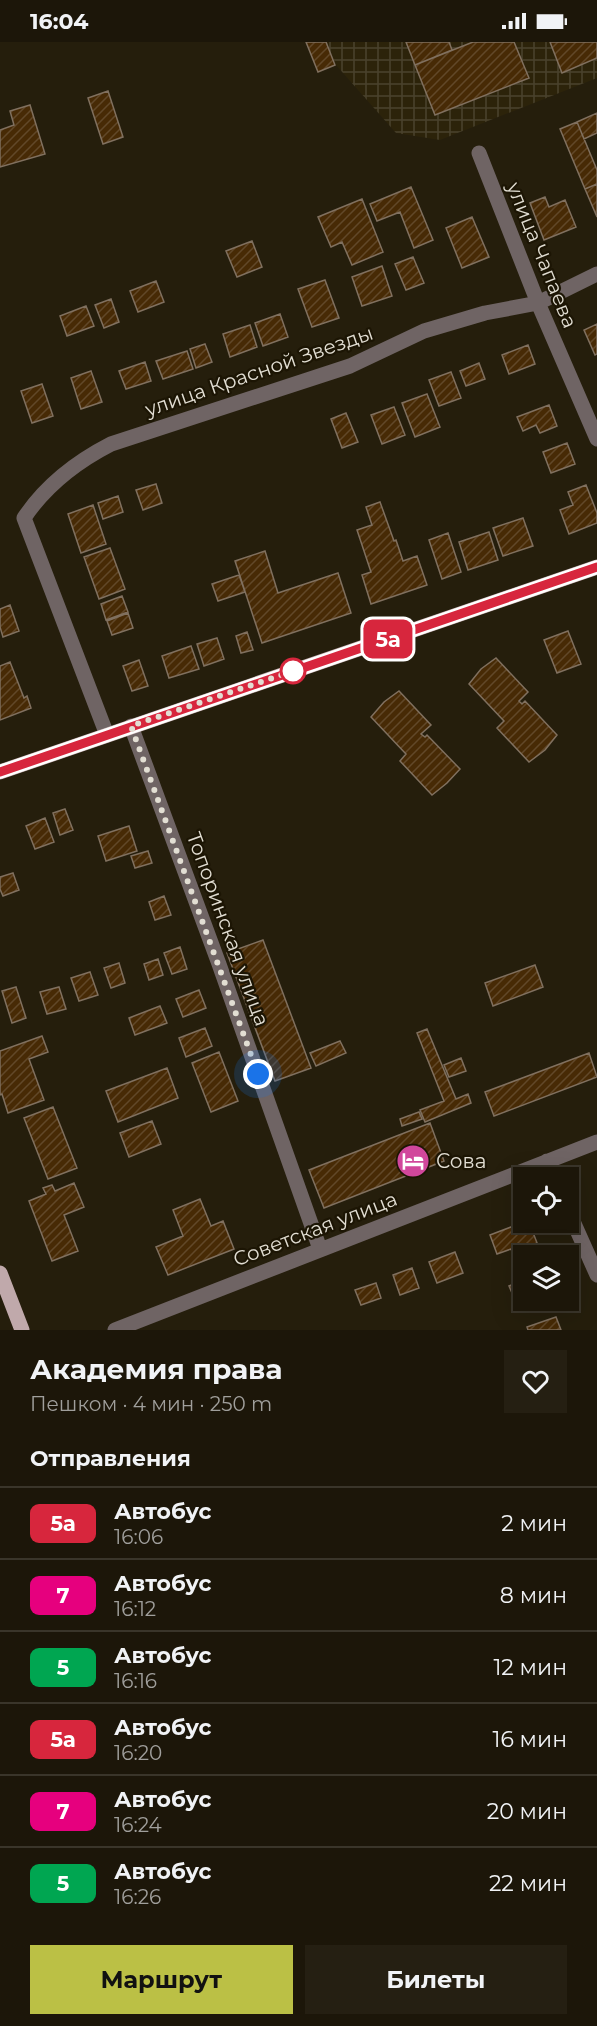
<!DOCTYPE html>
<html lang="ru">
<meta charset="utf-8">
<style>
body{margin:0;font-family:Montserrat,sans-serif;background:#251f12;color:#f1f3f6;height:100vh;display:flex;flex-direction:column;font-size:22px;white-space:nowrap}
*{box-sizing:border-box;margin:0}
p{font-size:20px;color:#a09f9c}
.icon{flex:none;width:33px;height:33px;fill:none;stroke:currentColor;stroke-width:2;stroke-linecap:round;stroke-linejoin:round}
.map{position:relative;height:1288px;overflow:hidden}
.drawer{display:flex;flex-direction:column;background:#1c1609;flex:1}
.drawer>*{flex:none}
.badge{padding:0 12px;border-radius:9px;font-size:21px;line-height:39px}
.buttons{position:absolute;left:513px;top:1125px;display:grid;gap:12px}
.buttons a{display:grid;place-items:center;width:66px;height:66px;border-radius:0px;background:#1c1609;box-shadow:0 6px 24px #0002,0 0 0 2px #3a352a;font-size:30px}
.you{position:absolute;width:30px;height:30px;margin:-15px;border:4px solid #fff;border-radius:50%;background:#1a73e8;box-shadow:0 0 0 9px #1a73e833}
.map>.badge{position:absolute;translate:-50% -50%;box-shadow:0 0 0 3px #fff}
h2{padding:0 30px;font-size:22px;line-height:54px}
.round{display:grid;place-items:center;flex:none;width:63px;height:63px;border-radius:0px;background:#251f12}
.summary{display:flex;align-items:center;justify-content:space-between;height:102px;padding:0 30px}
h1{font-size:28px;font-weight:700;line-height:45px}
.cta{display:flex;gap:12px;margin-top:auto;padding:12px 30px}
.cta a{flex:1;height:69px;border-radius:0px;background:#bbc045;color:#111;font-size:24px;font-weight:700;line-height:69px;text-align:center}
.cta a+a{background:#251f12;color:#f1f3f6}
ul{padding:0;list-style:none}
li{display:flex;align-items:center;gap:18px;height:72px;padding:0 30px;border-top:2px solid #3a352a}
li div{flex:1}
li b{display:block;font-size:22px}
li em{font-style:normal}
li .badge{min-width:66px;font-weight:700;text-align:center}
.status{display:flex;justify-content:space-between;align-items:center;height:42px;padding:0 30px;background:#1c1609;direction:ltr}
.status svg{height:16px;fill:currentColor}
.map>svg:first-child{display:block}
</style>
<div class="status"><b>16:04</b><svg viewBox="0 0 49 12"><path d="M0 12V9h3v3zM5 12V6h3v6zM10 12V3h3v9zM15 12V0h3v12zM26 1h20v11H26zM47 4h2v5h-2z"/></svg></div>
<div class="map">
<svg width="597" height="1288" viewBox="0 0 597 1288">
<defs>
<pattern id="industrial-grid" width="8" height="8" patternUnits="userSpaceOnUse" patternTransform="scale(1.5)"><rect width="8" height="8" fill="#2c230a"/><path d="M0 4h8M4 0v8" fill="none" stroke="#4a422d"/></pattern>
<pattern id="building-hatch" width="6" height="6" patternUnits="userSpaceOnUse" patternTransform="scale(1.5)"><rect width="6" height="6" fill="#472a05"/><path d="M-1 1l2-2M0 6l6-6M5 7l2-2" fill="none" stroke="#614829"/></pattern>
</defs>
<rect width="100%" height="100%" fill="#251e0c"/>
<path fill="url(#industrial-grid)" d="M326 0H597V36L440 98 396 91 336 23Z"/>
<path fill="url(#building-hatch)" stroke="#80705f" stroke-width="1.5" d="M306 0H326L335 23 318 30Z
M406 0H449L452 8 415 23Z
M473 0H514L529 36 435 73 415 23Z
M550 0H597V16L562 31Z
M108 49 123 95 103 102 88 56Z
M30 63 45 112 0 125V88L14 83 10 69Z
M597 71V91L584 97 577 80Z
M577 80 597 128V142L585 147 560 87Z
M597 142V175L585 147Z
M411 145 433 198 414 206 400 170 377 179 370 162Z
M545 155 549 165 565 158 576 185 544 198 530 161Z
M362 157 383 210 352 223 342 200 331 205 318 175Z
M472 175 489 215 462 226 446 186Z
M252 199 262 225 237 235 226 209Z
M413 215 424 241 406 248 395 222Z
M382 224 392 254 362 264 352 235Z
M325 238 339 276 312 285 298 247Z
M156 239 164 260 138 270 130 249Z
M111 257 119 280 104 286 95 263Z
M86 264 94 284 67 294 60 274Z
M280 272 288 295 263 304 255 281Z
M597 282V312L595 313 584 288Z
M250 283 257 305 230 315 223 292Z
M205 302 212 320 196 326 190 307Z
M528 303 535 322 509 332 502 313Z
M187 309 193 327 163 337 156 319Z
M145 320 151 339 126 347 119 329Z
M479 321 485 337 466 344 460 329Z
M91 329 102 360 81 367 71 336Z
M451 330 461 356 439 364 429 338Z
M42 342 53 374 32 381 21 349Z
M427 352 440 385 415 395 402 361Z
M549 363 557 384 540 391 536 383 523 389 517 375Z
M394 365 405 393 382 402 371 373Z
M346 371 358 400 342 406 331 377Z
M567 401 575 422 551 431 543 410Z
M156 442 162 461 143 468 136 448Z
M586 443 597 471V481L569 492 560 468 573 463 568 450Z
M118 454 123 470 103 477 98 461Z
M380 460 394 499 396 498 403 519 417 514 427 543 371 562 362 533 371 530 357 488 372 483 366 465Z
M93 463 106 502 81 511 68 472Z
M523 476 533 504 503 514 493 486Z
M489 490 498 518 468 528 459 500Z
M448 491 461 530 442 537 429 498Z
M110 506 125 547 99 557 84 515Z
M265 509 278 551 338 531 351 571 262 601 235 519Z
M239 533 245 550 218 559 212 542Z
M122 554 128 570 106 578 101 562Z
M10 563 19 589 3 595 0 585V567Z
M128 571 133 586 112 593 107 579Z
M568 589 581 622 557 631 544 598Z
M247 590 253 608 241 611 236 594Z
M217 596 224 617 204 624 197 602Z
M191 604 199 627 169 636 162 614Z
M496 616 528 650 519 659 522 662 525 659 557 693 545 708 529 720 497 686 504 679 469 642 481 627Z
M139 618 148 644 132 649 123 624Z
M10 620 24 656 27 654 31 666 0 678V624Z
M399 649 431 683 421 692 425 695 427 693 460 727 447 741 432 753 400 719 406 712 371 675 384 660Z
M65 767 73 788 60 793 53 771Z
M45 776 54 800 35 807 26 784Z
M129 784 137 809 106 819 98 794Z
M148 809 152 821 135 826 131 814Z
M13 831 19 848 3 854 0 847V835Z
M164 854 171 873 155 878 149 860Z
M263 898 311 1026 275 1039 227 911Z
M180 905 187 927 172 932 164 911Z
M158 917 163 933 149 938 144 922Z
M119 921 125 941 111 946 104 926Z
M535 923 543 945 493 964 485 941Z
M90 930 98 953 79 959 71 936Z
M16 945 26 976 12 981 2 949Z
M59 945 66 967 47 972 40 950Z
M199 948 206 966 183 975 176 957Z
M160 964 167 981 135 993 129 976Z
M205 986 212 1004 186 1015 179 996Z
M427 987 456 1057 468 1052 471 1061 425 1080 420 1068 444 1059 417 991Z
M42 994 48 1010 29 1017 44 1058 8 1071 2 1052 0 1053V1009Z
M340 999 346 1011 316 1024 310 1011Z
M219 1010 238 1059 211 1070 192 1021Z
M589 1011 597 1035 494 1074 485 1050Z
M461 1016 466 1029 449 1035 444 1023Z
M167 1026 178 1056 118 1080 106 1049Z
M53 1065 77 1126 48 1137 24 1076Z
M419 1070 422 1077 402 1084 400 1077Z
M152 1079 161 1102 129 1115 120 1091Z
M430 1081 444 1119 324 1166 309 1128Z
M74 1141 84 1165 64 1173 78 1209 52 1219 29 1159 46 1152 43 1146 52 1143 55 1149Z
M200 1157 211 1184 223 1179 234 1207 168 1233 156 1205 183 1194 173 1168Z
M524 1180H529L542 1214H524V1227L519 1228 511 1207 497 1212 490 1193Z
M455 1210 463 1231 437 1241 429 1220Z
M412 1226 419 1246 400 1253 393 1233Z
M524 1238V1258H533L518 1265 509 1244Z
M376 1241 381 1256 361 1263 355 1248Z
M556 1275 561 1288H528L527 1285Z"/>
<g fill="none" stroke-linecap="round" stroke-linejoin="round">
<path stroke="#6f6464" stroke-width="15" d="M479 111 538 261 597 397
M131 684 219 922 320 1207
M107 693 24 476C46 443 76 420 111 402L350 324 424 289 485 271 538 261 597 232
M547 1119 554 1136
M568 1168 597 1233
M115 1288 597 1100"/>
<path stroke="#c0a9ab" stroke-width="15" d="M0 730 597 525
M0 1231 22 1288"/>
</g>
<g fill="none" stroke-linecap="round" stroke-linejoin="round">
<defs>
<path id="line" d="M0 730 597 525"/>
</defs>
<use href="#line" stroke="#fff" stroke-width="14"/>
<use href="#line" stroke="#d7263d" stroke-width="9"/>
<path stroke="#e2ded3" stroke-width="6" stroke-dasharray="0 10.8" d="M258 1032 131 684 293 629"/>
</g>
<defs>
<symbol id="hotel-disc" viewBox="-11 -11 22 22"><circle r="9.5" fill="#d1479c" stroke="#1c1504"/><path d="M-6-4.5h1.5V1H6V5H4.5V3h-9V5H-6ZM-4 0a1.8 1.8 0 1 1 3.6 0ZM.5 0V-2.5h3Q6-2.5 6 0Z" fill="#fff"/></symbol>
</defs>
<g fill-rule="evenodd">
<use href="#hotel-disc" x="394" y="1100" width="38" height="38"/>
</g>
<circle fill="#fff" stroke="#d7263d" stroke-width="3" cx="293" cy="629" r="12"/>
<g text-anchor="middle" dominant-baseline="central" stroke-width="4.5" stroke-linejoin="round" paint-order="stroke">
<g font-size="20" fill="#e2ded3" stroke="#1c1504">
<text transform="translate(542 213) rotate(68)">улица Чапаева</text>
<text transform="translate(259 329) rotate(-19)">улица Красной Звезды</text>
<text transform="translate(228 887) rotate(70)">Топоринская улица</text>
<text transform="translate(315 1187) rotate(-21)">Советская улица</text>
</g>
<g font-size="20" fill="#e2ded3" stroke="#1c1504" text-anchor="start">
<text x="436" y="1119">Сова</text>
</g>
</g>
</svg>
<div class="buttons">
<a><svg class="icon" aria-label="locate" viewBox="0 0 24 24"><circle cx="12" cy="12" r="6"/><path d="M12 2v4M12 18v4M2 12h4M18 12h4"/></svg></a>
<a><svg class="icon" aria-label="layers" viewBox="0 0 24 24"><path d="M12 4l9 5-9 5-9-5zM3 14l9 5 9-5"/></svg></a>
</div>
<div class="you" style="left:258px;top:1032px"></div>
<b class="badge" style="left:388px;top:597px;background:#d7263d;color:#fff">5а</b>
</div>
<section class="drawer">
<div class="summary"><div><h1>Академия права</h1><p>Пешком · 4 мин · 250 m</p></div><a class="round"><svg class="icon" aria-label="heart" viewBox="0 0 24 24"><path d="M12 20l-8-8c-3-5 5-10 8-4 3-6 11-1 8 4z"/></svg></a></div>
<h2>Отправления</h2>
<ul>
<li><span class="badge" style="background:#d7263d;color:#fff">5а</span><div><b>Автобус</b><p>16:06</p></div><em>2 мин</em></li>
<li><span class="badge" style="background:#e6007e;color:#fff">7</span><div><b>Автобус</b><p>16:12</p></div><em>8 мин</em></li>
<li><span class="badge" style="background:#00a651;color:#fff">5</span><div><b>Автобус</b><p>16:16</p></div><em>12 мин</em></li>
<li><span class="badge" style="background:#d7263d;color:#fff">5а</span><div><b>Автобус</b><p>16:20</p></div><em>16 мин</em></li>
<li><span class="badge" style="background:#e6007e;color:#fff">7</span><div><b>Автобус</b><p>16:24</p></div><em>20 мин</em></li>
<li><span class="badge" style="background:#00a651;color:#fff">5</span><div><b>Автобус</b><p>16:26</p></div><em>22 мин</em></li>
</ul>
<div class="cta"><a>Маршрут</a><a>Билеты</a></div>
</section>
